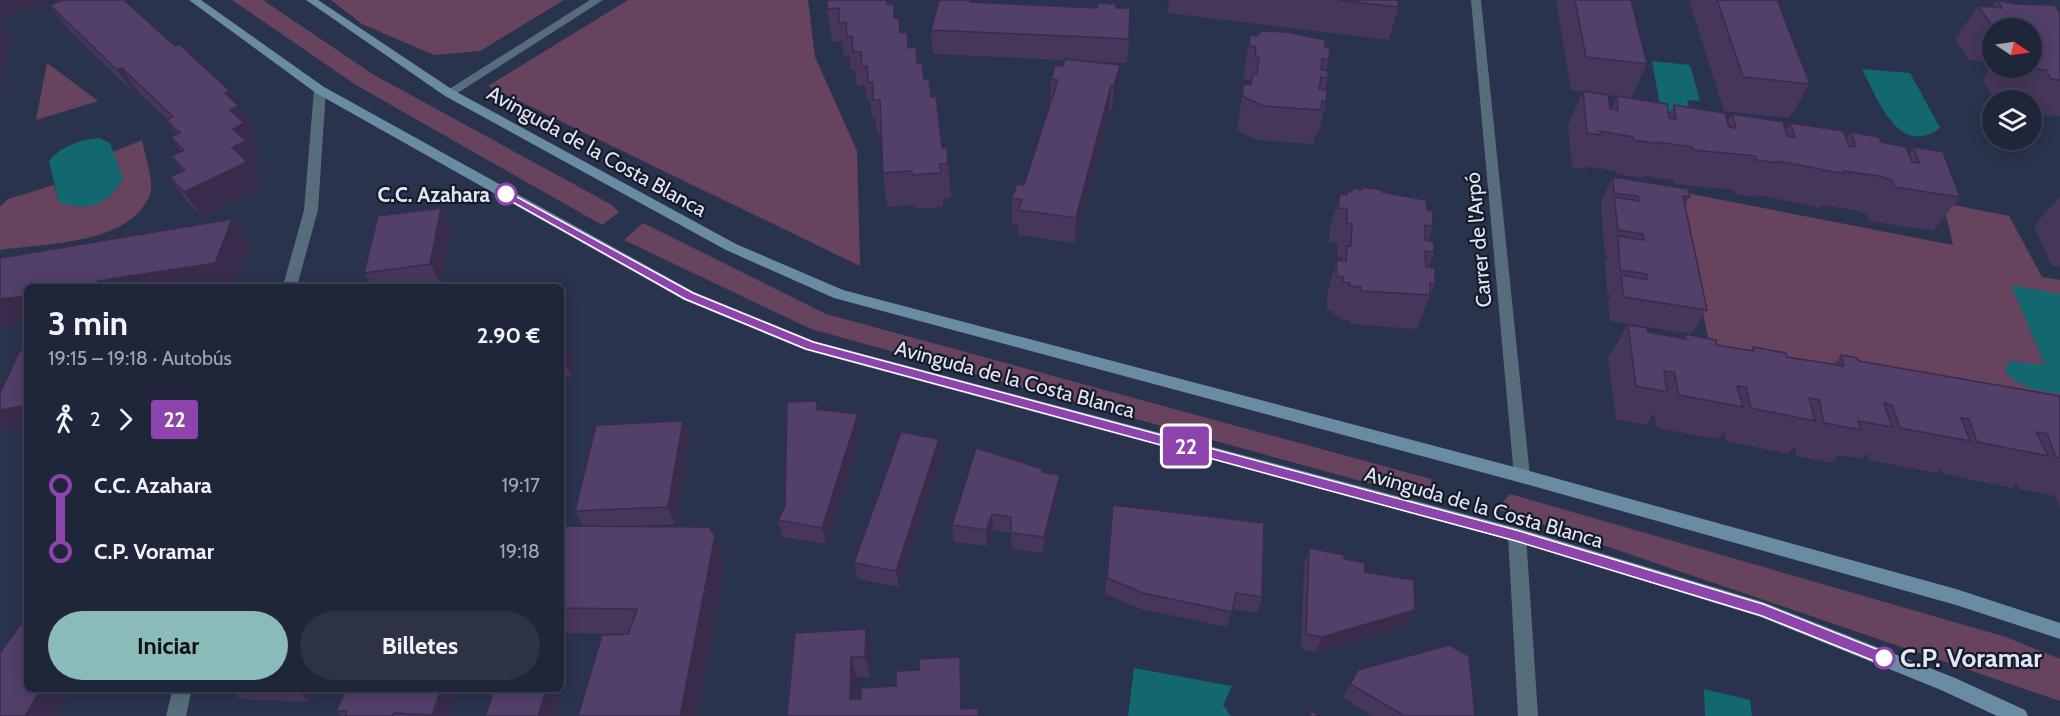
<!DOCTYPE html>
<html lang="es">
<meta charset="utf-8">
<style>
body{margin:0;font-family:Cabin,sans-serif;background:#2d3245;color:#f1f3f6;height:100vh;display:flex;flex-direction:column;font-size:22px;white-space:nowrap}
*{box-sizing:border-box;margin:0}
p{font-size:20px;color:#a2a5af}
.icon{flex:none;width:33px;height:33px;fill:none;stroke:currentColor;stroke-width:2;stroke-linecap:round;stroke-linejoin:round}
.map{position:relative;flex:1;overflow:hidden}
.drawer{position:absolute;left:24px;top:284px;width:540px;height:408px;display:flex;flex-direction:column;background:#20263a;border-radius:9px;box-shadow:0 3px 15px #0003,0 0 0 2px #3d4354}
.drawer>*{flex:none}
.badge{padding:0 12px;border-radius:4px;font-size:21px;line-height:39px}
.needle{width:39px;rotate:103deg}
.tools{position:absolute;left:1982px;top:18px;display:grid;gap:12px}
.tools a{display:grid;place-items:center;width:60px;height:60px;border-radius:50%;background:#20263a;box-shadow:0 3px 15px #0003,0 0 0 2px #3d4354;font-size:30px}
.map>.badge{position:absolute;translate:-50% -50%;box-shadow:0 0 0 3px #fff}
.legs{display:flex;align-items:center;gap:9px;height:66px;padding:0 24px;font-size:20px}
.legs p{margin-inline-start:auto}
.head{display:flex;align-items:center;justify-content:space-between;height:102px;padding:0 24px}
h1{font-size:33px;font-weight:700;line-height:45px}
.button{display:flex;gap:12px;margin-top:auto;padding:12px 24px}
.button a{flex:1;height:69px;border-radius:36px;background:#8bbbb9;color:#111;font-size:24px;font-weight:700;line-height:69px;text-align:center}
.button a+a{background:#2d3245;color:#f1f3f6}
ul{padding:0 24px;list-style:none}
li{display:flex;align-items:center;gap:21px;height:66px;font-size:22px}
li i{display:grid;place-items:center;width:9px;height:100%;margin:0 8px;background:currentColor}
li i::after{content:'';width:15px;height:15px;margin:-8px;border:4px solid;border-radius:50%;background:#20263a}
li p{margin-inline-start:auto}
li:first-child i{background:linear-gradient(#0000 50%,currentColor 0)}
li:last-child i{background:linear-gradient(currentColor 50%,#0000 0)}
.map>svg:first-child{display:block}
</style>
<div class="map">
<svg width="2060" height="716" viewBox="0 0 2060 716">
<rect width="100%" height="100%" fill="#2a334e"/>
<path fill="#68435e" d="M232 0H263L374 75 612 205 619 212 602 225 356 85Z
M331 0H564L480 51 434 55 362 24Z
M628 0H808L815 57 857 151 860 266 488 86Z
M47 63 98 101 36 120Z
M142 140C144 151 153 180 151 190 137 245 45 243 0 250V207L8 199 54 185 59 203C90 206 105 208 123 179L113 152Z
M1676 191 1953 245 1943 203 2009 216 2042 277 2060 280V417L1711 350Z
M643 223 826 314 1431 479 1433 501 811 329 624 240Z
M1510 494 2006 637 2060 659V701L1497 509Z"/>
<path fill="#13676f" d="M1652 61 1690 65 1700 101 1687 100 1691 113 1661 111Z
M1862 69 1910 73 1940 128C1898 159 1877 97 1862 69Z
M99 138 110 143 123 179C106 206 89 211 59 203L49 161C61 146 80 140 99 138Z
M2011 285 2060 294V394C2042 391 2013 388 2005 369L2010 361 2045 365Z
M1134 668 1232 686 1223 705 1231 716H1128Z
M1704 689 1750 700 1752 716H1705Z"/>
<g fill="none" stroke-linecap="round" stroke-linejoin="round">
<path fill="#576d7b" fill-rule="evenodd" d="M590 0H603L453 96 449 97 443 93Z
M1471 0H1481L1530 476 1528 481 1522 483 1516 481 1514 476Z
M320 86 326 90 318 210 297 286H283L304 210 314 90Z
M1517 528 1523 530 1526 535 1538 716H1518L1508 535 1511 530Z
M173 688H192L186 716H166Z"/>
<path fill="#6a8ca2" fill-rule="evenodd" d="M189 0H201L324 87 694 292 814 341 1517 528 1763 602 1955 678 2025 710 2028 716H1997L1941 690 1761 617 1517 542 805 350 684 300 316 93Z
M306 0H318L453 90 736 244 843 290 1522 469 1956 589 2060 623V639L1956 605 1522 483 834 298 726 250 445 96Z"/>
</g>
<path fill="#47365b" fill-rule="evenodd" d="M887 0 888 4 895 18 901 33 917 63 931 97 942 148 948 164 951 198H943V207L915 209V205L887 207 883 173 881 134H877L875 116 872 117 870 100H867L865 85 857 86 855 70H851L849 55 844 56 842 41 832 42 827 9Z
M1163 0H1398V7L1389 40 1168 13 1169 1Z
M1556 0H1631L1647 64 1631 98 1608 95 1610 109H1611L1617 96 1668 116 1674 105 1727 122 1732 114 1785 131 1790 123 1846 139 1851 132 1881 142 1909 154 1913 147 1960 197 1933 231 1869 221 1867 214 1854 210 1822 205 1820 208 1759 195 1758 197 1735 194 1734 190 1674 184 1673 180 1643 176 1642 178 1617 174 1616 171 1587 166 1586 169 1572 167 1568 125 1583 92 1571 90Z
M1689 0H1777L1810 84 1789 118 1724 111Z
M1997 0 2060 13V115L2059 116 2031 114V100H1995L1982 80 1992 66 1989 62 1969 60 1955 39 1978 6 1992 7ZM1992 28H2031V68H1992Z
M971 2 1116 8 1129 39 1127 63 1081 61 1118 89 1112 110H1109L1075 243 1018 235V224L1012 223V198L1024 185 1050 103 1051 79 1063 66 1065 60 933 54 931 30Z
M50 5 175 46 230 91 255 130 250 132 259 148 252 151 261 166 252 170 263 186 202 216 187 202 170 177 182 171 171 156 181 152 171 137 176 134 166 120 167 119 139 93 135 94 68 29Z
M1250 35 1325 47 1329 59 1326 70 1328 78 1325 89 1326 101 1318 135H1315L1313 144 1257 140 1237 130 1244 84 1250 85V80L1243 79Z
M1613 177 1690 197 1685 205 1707 310 1691 334 1610 321 1608 300 1611 295 1607 294 1605 261 1608 255H1605L1602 222 1603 218H1602L1601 202Z
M1362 187 1382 192 1427 210 1433 226 1428 241 1434 252 1429 267 1435 284 1417 329 1350 324 1351 321 1339 319 1340 316 1333 315V311L1327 310V294L1337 260 1342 261V258L1337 257 1338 243 1329 242 1330 227 1340 194 1347 195V191L1352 192 1353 188 1362 190Z
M2060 196V267L2052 266 2034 226Z
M451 226 440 282 404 286H373L364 273Z
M1628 325 1648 332 1683 338 1685 334 1716 345 1751 350 1753 347 1787 357 1834 364 1841 355 1859 361 2060 396V508L2055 496 2019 489 2017 483 2012 488 1943 474 1941 469 1937 473 1869 460 1867 453 1862 459 1838 455 1831 463 1797 456 1795 446 1788 454 1726 441 1724 432 1718 439 1657 428 1654 413 1646 425 1616 419 1608 358Z
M561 339 573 357 572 377 561 378Z
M817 401 819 409 861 432 826 544 783 537 778 520 785 506Z
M683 421 690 438 675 524 608 527 715 536 725 562 697 716H578L628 634 561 633V526L584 527 575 511Z
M939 439 941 456 899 587 858 579 854 563Z
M1043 469V472L1059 492 1043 553 1012 549 1011 533 993 530 987 546 954 542 952 525Z
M1113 505 1262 597 1257 613 1232 609 1227 627 1141 609 1105 594Z
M1309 548 1344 559 1365 572 1407 626 1316 652 1301 649 1304 564Z
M795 633 870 650V677H857L856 699H861L896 686 919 670 960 657 962 677 963 709 787 716Z
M561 651 570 665 554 716H485L492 697 485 688H561Z
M1350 684 1475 716H1373L1343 698Z
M228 688H317L310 702 240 699Z
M347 688 450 716H342L336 711Z"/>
<path fill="#392c4a" d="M0 0H53L0 19Z
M0 21 17 44 2 51 10 61 0 66Z
M1120 65 1118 89 1112 110 1114 86Z
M122 68 139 93 135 94 117 70Z
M0 70 8 80 0 85Z
M1111 86 1109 110 1075 243 1076 218Z
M230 91 255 130 250 132 259 148 252 151 261 166 252 170 263 186 202 216 184 192 232 147 233 129 225 93Z
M0 94 4 98 0 100Z
M441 208 451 226 440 282 430 264Z
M232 219 250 244 233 286H86Z
M27 296V323L1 327 0 329V299Z
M565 339 573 357 572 377 563 359Z
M27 405V426L0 431V410Z
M858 414 861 432 826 544 822 528Z
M683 421 690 438 675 524 668 507Z
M939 439 941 456 899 587 896 571Z
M1060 475 1059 492 1043 553 1044 537Z
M992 514 993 530 987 546 986 530Z
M715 536 725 562 697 716H680Z
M1415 610 1407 626 1316 652 1322 637Z
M866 629 870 650V677L865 657Z
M561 651 570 665 554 716H538L547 688H561Z
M851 657 857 677 855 716 850 699Z
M960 657 962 677 963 716 961 709Z
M42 688H73L56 716H25Z
M296 688H317L310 702Z
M442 688H461L450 716H433L432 715Z"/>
<path fill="#523f6a" stroke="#392c4a" stroke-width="1.5" d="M63 0H124L175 46 179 44 230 91 225 93 239 106 230 110 244 123 233 129 246 141 232 147 247 162 184 192 170 177 185 170 171 156 184 150 171 137 180 133 166 120 173 117 122 68 117 70 50 5Z
M827 0H887V4H894V18H899L900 33 907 32 908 48 916 47 917 63H922L924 79H929L931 97 936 96 942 148H947L948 164H940L941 173 912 175V171L883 173 880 100H873V82L868 83 867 66 862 67 861 52H853L852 36 847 37 846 22 839 23V8L827 9Z
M939 0H971L970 2 1097 8 1098 3 1116 4V8H1130L1129 39 931 30Z
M1338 0H1398V7Z
M1575 0H1631L1647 64 1586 57Z
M1717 0H1777L1810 84 1743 77Z
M1997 0 2014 4 2055 5 2060 13V80L2051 79 2046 70 2022 68H2031V28H2012L1993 27 1978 6 2002 8Z
M1262 31 1287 32 1325 40V47L1330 48 1329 59H1322L1321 70 1328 71V78L1321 77 1319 89 1327 90 1326 101H1322L1321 110 1263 106 1242 96 1244 84 1251 85 1253 74H1257L1259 58 1255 57 1256 47 1249 46 1250 35 1257 36Z
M1065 59 1120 65 1114 86H1111L1076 218 1018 210 1022 200 1012 198 1017 184 1024 185 1058 80 1051 79 1055 65 1063 66Z
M1583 91 1608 95 1610 109 1618 110 1617 96 1667 104 1669 118 1676 119 1674 105 1725 113 1729 127 1736 128 1732 114 1783 122 1787 136 1795 137 1790 123 1843 131 1849 146 1856 147 1851 132 1879 137 1881 142 1906 147 1912 162 1920 163 1913 147 1943 152 1960 197 1895 187 1892 180 1879 176 1843 171 1844 174 1778 161 1779 163 1756 160 1755 156 1693 150 1692 147 1658 142 1660 144 1634 140 1633 137 1600 131 1602 135 1587 133Z
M1613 177 1688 189 1690 197 1683 196 1707 310 1624 297 1621 275 1648 280 1647 274 1620 270 1618 236 1644 240 1643 234 1618 230 1614 197 1639 201 1638 196 1614 193Z
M1362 187 1382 190V192L1426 200 1427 210 1433 211V226L1425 225V240L1434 242V252L1425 251 1426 267 1435 268V284L1430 283V295L1361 291V287L1349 286 1350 283 1343 282V277L1336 276 1337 260 1346 261 1347 246H1351L1352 224H1347V209L1338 208 1340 194 1347 195V191L1352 192 1353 188 1362 190Z
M441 208 430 264 364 273 378 216Z
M232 219 215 263 98 281 97 285 86 286H27V296L0 299V258Z
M1628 325 1647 328 1648 332 1686 339 1685 334 1716 340V345L1754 351 1753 347 1786 353 1787 357 1844 366 1841 355 1857 358 1859 361 2060 396V458L2056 457 2047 434 2036 432 2048 456 1977 442 1969 419 1961 418 1970 441 1900 428 1892 405 1884 403 1892 427 1858 421 1861 430 1824 423 1819 400 1809 398 1815 421 1751 408 1746 387 1737 386 1743 407 1679 395 1674 372 1664 371 1667 392 1636 386Z
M561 339H565L563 359H561Z
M27 348V405L0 410V391H1L19 352Z
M817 401 816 409 858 414 822 528 778 520 785 506 787 402Z
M683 421 668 507 575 511 596 425Z
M901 432 939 439 896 571 854 563Z
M976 448 1043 469 1042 472 1060 475 1044 537 1011 533V517L992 514 986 530 952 525Z
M1113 505 1264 523 1262 597 1236 593 1232 612 1143 593 1107 578Z
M561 526 709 527 715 536 680 716H578L602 635 628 634 637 609 561 608Z
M1309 548 1344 555V559L1365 563V572L1414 580 1415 610 1322 637 1306 634Z
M23 621H27V688H42L25 716H0V653Z
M866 629 865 657H851L850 699H861V688L896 686V671L919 670V659L960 657 961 709 978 708V716H787L795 633Z
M1449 645 1469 656 1475 716H1405L1350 684 1358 670Z
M347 688H442L432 715 394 713 392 716H345L347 711H336Z
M495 688H547L538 716H485Z
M1312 711 1320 716H1308Z"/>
<path fill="#8e44ad" stroke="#fff" stroke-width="1.5" d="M506 191 693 293 813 342 1516 530 1763 604 1889 654 1891 658 1884 665 1762 616 1516 541 806 349 685 299 502 196V192Z"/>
<g fill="#fff" stroke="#8e44ad" stroke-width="3">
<circle cx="506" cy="194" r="10"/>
<circle cx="1884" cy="658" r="10"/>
</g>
<g text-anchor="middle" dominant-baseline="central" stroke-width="4.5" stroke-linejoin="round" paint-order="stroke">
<g font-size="21" fill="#e0e6f8" stroke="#171b28">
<text transform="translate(597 151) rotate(29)">Avinguda de la Costa Blanca</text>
<text transform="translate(1478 240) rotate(-95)">Carrer de l'Arpó</text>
<text transform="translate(1015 379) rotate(15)">Avinguda de la Costa Blanca</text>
<text transform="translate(1484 507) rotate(16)">Avinguda de la Costa Blanca</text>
</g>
<g font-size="21" font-weight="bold" fill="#e0e6f8" stroke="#171b28" text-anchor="end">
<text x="490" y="194">C.C. Azahara</text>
</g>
<g font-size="26" font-weight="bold" fill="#e0e6f8" stroke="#171b28" text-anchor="start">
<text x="1900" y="658">C.P. Voramar</text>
</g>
</g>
</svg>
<div class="tools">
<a><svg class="needle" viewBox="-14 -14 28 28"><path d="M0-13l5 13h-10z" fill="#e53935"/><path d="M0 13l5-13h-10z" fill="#a2a5af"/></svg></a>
<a><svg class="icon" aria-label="layers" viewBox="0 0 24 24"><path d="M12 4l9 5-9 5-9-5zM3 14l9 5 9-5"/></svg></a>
</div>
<b class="badge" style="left:1186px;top:446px;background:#8e44ad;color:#fff">22</b>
<section class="drawer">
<div class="head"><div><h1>3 min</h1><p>19:15 – 19:18 · Autobús</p></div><b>2.90 €</b></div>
<div class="legs"><svg class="icon" aria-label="walk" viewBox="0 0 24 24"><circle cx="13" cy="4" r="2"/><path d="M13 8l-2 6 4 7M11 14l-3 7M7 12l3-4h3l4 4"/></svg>2<svg class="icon" aria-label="forward" viewBox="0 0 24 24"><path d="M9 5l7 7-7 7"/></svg><b class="badge" style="background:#8e44ad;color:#fff">22</b></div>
<ul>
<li><i style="color:#8e44ad"></i><b>C.C. Azahara</b><p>19:17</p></li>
<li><i style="color:#8e44ad"></i><b>C.P. Voramar</b><p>19:18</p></li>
</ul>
<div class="button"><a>Iniciar</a><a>Billetes</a></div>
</section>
</div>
